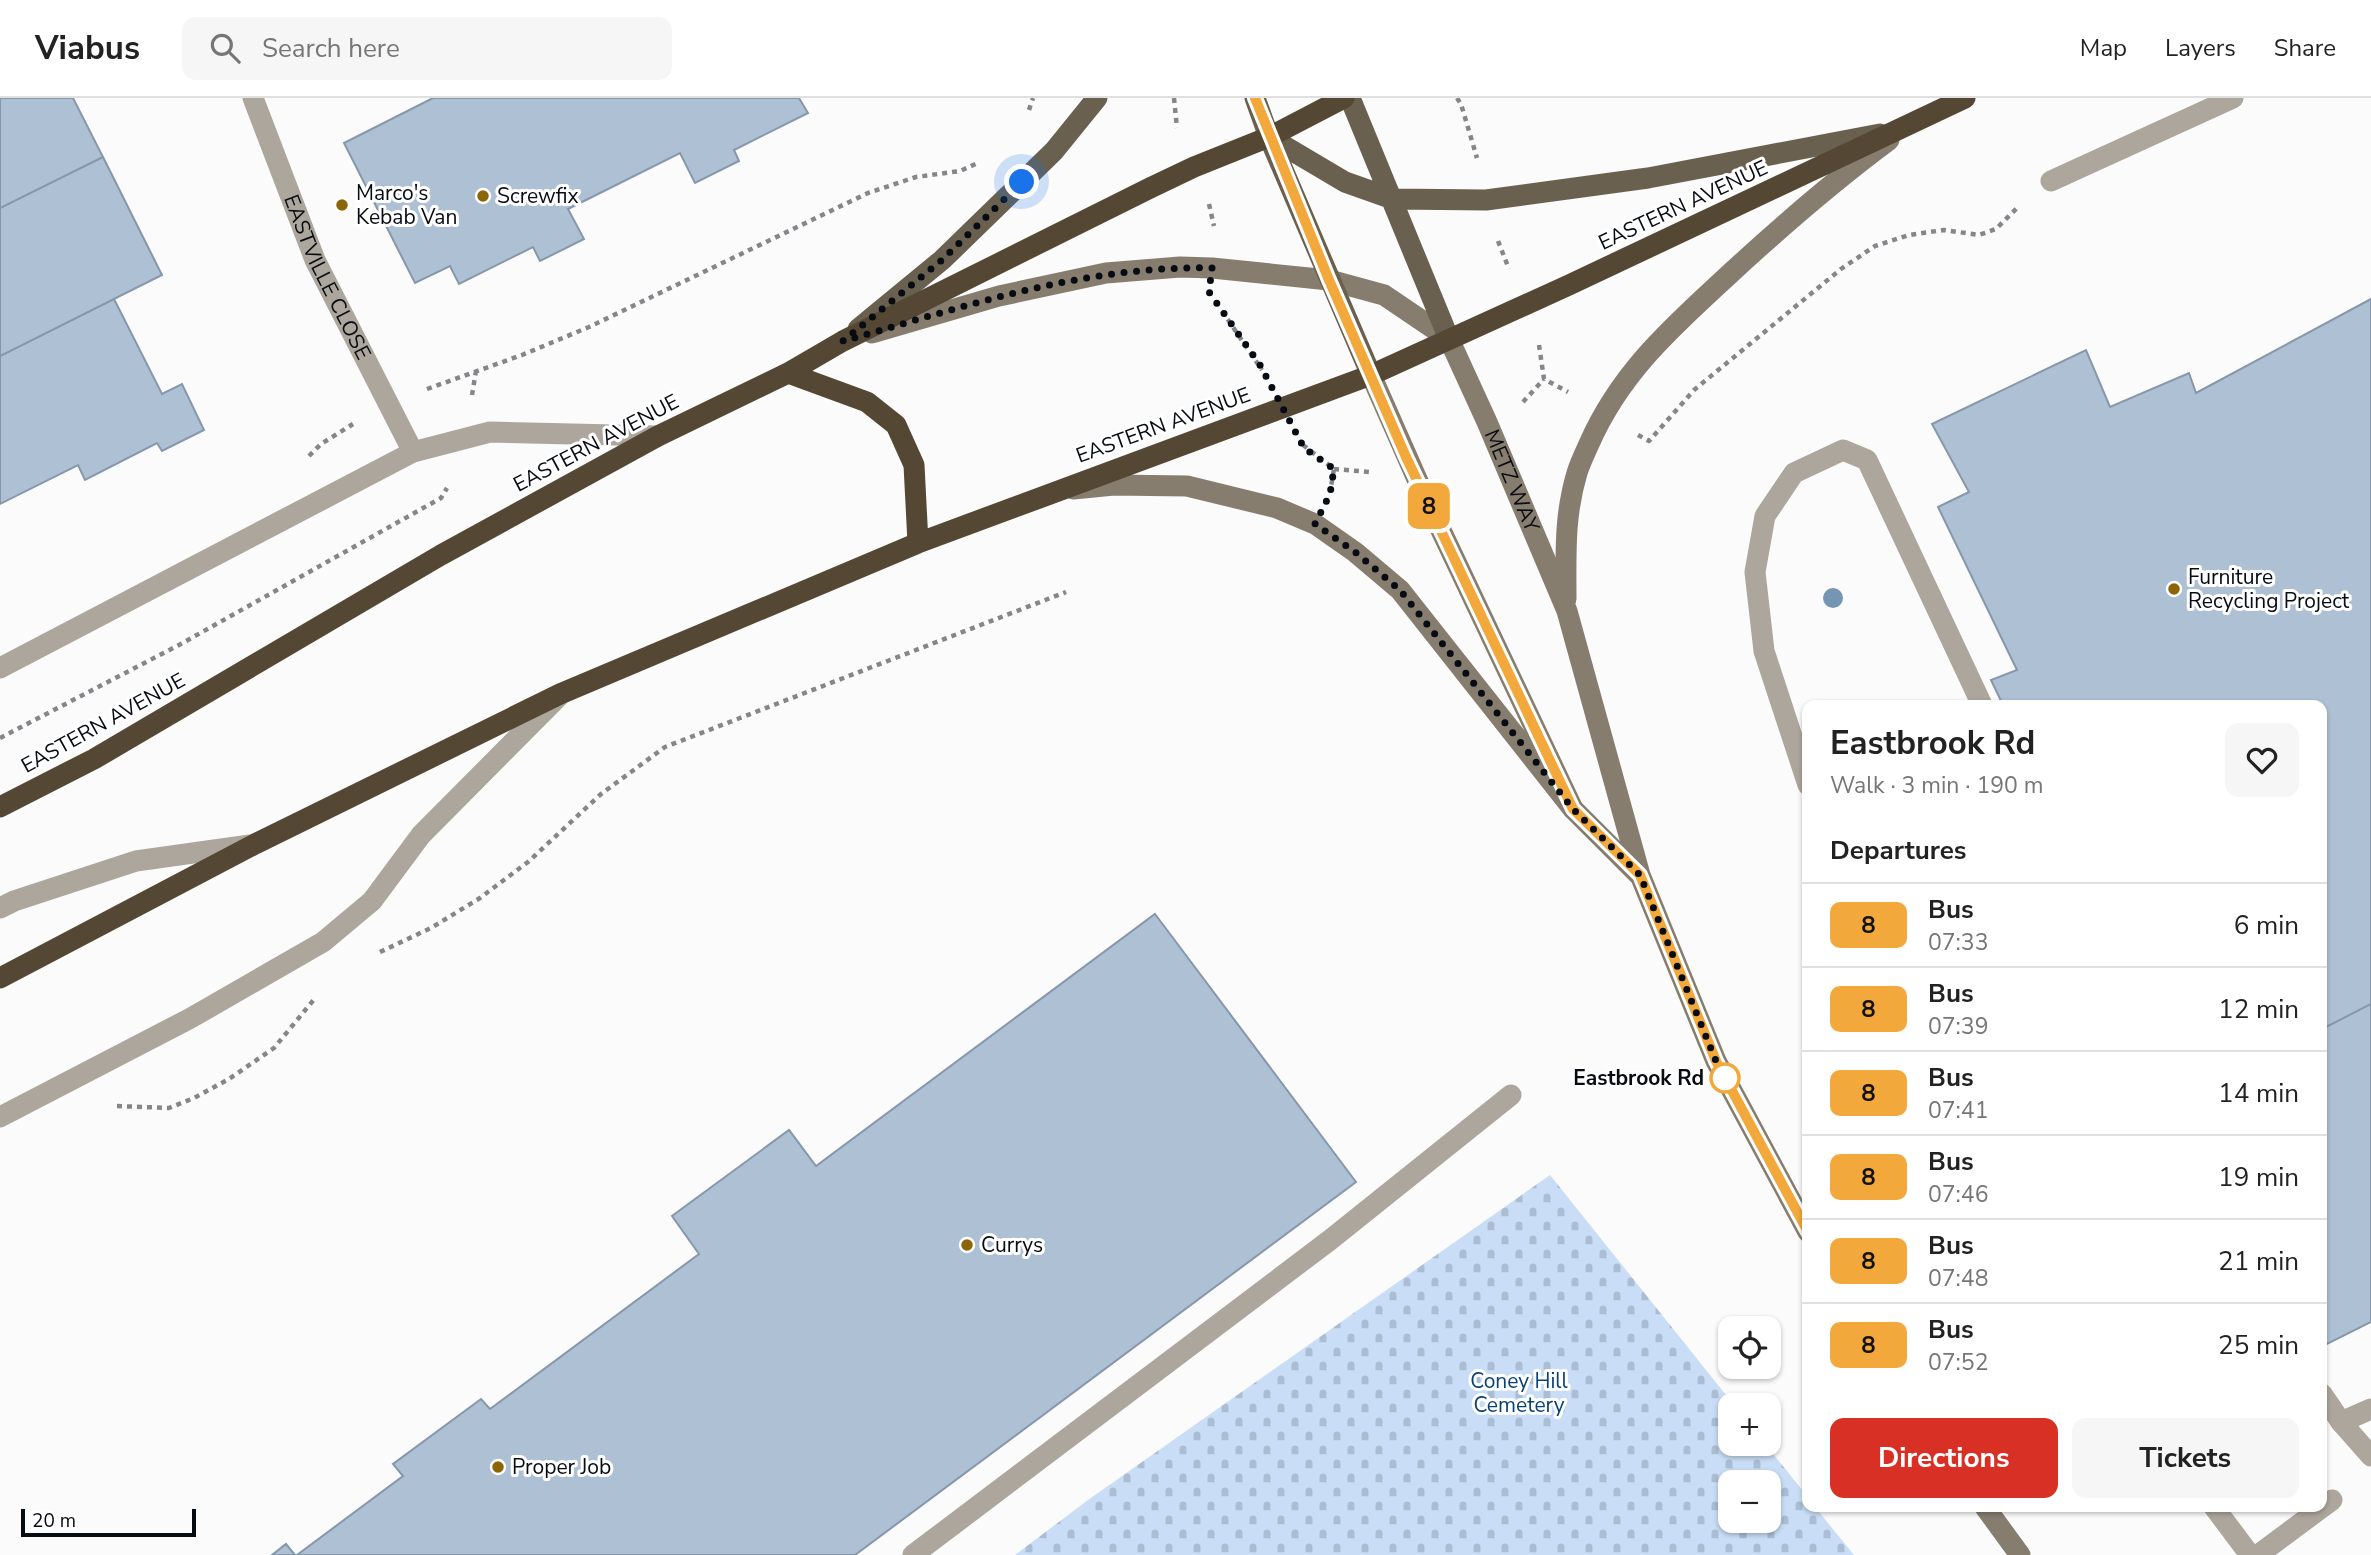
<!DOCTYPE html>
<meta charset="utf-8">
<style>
body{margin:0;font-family:"Nunito Sans",sans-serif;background:#f6f6f6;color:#222;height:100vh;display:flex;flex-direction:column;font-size:26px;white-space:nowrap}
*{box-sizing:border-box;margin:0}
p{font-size:23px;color:#767676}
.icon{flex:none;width:38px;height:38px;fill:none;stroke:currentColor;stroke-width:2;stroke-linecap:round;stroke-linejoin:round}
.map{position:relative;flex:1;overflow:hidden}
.drawer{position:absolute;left:1802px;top:602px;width:525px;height:812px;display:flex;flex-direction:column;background:#fff;border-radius:14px;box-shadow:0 2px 5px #0004}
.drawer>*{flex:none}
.badge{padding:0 14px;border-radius:10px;font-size:24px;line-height:46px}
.buttons{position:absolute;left:1718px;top:1218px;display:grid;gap:14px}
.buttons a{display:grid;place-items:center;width:63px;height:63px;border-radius:14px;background:#fff;box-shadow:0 2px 5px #0004;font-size:35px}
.scale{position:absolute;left:21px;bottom:18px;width:175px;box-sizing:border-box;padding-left:7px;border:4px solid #070c13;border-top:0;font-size:19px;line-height:24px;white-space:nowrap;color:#070c13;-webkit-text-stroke:5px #fff;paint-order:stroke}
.you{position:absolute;width:35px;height:35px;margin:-18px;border:5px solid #fff;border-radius:50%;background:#1a73e8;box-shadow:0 0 0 10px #1a73e833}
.map>.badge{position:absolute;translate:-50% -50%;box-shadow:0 0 0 4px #fff}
h2{padding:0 28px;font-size:26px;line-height:63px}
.round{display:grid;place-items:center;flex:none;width:74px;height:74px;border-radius:14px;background:#f6f6f6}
.head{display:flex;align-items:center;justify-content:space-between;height:119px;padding:0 28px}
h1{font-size:33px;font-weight:700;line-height:52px}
.action{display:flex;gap:14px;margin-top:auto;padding:14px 28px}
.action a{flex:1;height:80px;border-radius:14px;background:#d93025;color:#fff;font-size:28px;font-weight:700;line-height:80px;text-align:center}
.action a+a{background:#f6f6f6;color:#222}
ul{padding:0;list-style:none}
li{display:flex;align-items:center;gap:21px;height:84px;padding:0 28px;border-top:2px solid #e0e0e0}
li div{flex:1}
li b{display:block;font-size:26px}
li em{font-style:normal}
li .badge{min-width:77px;font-weight:700;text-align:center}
header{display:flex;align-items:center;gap:42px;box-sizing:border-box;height:98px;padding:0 35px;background:#fff;border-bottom:2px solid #e0e0e0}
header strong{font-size:33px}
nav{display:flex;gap:38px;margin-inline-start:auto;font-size:24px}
.search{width:490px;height:63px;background:#f6f6f6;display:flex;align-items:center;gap:18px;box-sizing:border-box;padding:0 24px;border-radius:14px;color:#767676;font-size:26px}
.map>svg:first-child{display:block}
</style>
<header>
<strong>Viabus</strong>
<div class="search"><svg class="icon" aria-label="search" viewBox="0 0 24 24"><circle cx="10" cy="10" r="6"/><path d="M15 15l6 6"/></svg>Search here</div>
<nav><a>Map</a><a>Layers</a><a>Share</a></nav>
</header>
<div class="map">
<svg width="2371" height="1457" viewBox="0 0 2371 1457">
<defs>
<pattern id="cemetery-stones" width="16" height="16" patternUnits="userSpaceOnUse" patternTransform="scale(1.75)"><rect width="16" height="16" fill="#c9def6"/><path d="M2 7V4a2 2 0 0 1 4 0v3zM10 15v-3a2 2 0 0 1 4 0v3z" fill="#abbdd2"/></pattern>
</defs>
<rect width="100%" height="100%" fill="#fbfbfb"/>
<path fill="url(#cemetery-stones)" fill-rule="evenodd" d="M1550 1077 1734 1307H1731V1346H1765L1808 1399V1409H1815L1854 1457H1015L1088 1402ZM1731 1384H1769V1423H1731Z"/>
<path fill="#aec0d4" stroke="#8697ab" stroke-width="2" d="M0 0H73L103 59 0 110Z
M433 0H799L808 15 734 52 739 63 695 85 680 55 568 111 584 141 540 163 533 149 459 186 450 168 415 185 344 45Z
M103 59 162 177 0 258V110Z
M114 201 162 296 182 286 204 332 162 353 157 345 85 382 78 367 0 406V258Z
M2371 201V906L2322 931V607H2003L1991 582 2017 572 1938 409 1969 394 1932 326 2086 252 2110 309 2189 275 2196 295Z
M1155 816 1356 1084 855 1457H297L403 1378 393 1366 481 1301 490 1311 699 1156 672 1118 789 1032 816 1068Z
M2371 906V1224L2327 1246 2322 1234V931Z
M286 1446 295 1457H272Z"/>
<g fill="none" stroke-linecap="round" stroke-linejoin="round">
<path stroke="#84868a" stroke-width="4.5" stroke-dasharray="5 5" stroke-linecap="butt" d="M1174 0 1177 30
M1457 0 1461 6 1477 60
M1029 12 1033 0
M1209 106 1214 128
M1498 143 1509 171
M1222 213 1262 272
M1539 247 1544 281 1568 294
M427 291 522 257 589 229 868 95 916 79 960 73 980 64
M472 297 476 273
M1523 304 1544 281
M1638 337 1649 343 1694 292 1841 171 1875 148 1909 137 1944 132 1979 137 1996 131 2018 109
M1303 347 1334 371 1331 389
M309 358 321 346 353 326
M1334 371 1370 374
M0 640 179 547 441 400 447 390
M380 854 431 830 480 800 528 764 601 696 665 649 1066 494
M117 1008 169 1010 194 1000 229 981 274 950 316 899"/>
<g stroke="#aca69c" stroke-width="21">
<path id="s1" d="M253 0 315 162 413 354"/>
<path d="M2051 83 2233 0"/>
<path d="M0 570 413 354 490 334 658 338"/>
<path d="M1808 687 1764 553 1755 474 1765 418 1794 375 1843 352 1867 362 1982 607"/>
<path d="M0 810 14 803 136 763 250 747"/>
<path d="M0 1019 189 921 323 844 372 803 421 737 559 598"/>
<path d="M2322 1296 2341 1324 2371 1358"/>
<path d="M2341 1324 2371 1311"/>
<path d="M2214 1409 2250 1457"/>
<path d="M913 1457 1330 1142 1511 997"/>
<path d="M2258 1457 2332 1402"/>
</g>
<g stroke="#867d6f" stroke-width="21">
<path id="s2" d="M872 235 999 198 1106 175 1180 169 1212 170 1329 182 1384 197 1449 241 1487 324 1567 513 1640 777 1716 963 1808 1134"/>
<path d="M1371 277 1420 388 1573 711 1638 776"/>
<path d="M1073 391 1114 387 1187 388 1277 410 1315 426 1355 454 1400 492 1573 711"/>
<path d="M1566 501C1566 457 1564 418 1577 375 1580 365 1585 355 1589 346 1622 271 1676 226 1734 172 1784 126 1835 82 1889 42"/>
<path d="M1985 1409 2020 1457"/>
</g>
<path stroke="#6a604f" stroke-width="21" d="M1255 0 1269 39 1371 277
M1350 0 1449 241
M1269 39 1345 84 1393 101 1486 102 1648 80 1880 36
M858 231 942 162 1054 53 1097 0"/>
<path stroke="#544834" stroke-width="21" d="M788 275 867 304 896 327 914 367 918 445
M0 709 94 661 441 457 658 338 788 275 843 243 1150 90 1194 69 1269 39 1344 0
M0 880 255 746 560 596 918 445 1371 277 1569 187 1965 0"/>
</g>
<circle fill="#7695b2" cx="1833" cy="500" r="10"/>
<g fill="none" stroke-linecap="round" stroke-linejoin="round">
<defs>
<path id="line" d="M1255 0 1329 182 1406 359 1573 711 1640 777 1716 963 1808 1134"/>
</defs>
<use href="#line" stroke="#fff" stroke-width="16"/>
<use href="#line" stroke="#f2a83b" stroke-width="10"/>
<path stroke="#070c13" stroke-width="7" stroke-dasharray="0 12.6" d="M1022 84 942 162 843 243C964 209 1084 167 1212 170L1209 194 1260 267 1304 350 1334 371 1330 396 1315 426 1355 454 1400 492 1573 711 1640 777 1716 963 1729 987 1725 980"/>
</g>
<g fill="#8c6507" stroke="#fff" stroke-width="2.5">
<circle cx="483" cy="98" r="7"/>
<circle cx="342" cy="107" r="7"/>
<circle cx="2174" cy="491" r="7"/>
<circle cx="967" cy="1147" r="7"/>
<circle cx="498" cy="1369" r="7"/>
</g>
<circle fill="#fff" stroke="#f2a83b" stroke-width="3.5" cx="1725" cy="980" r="14"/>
<g text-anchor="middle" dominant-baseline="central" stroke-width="6" stroke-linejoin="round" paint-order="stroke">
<g font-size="21" fill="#070c13" stroke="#fff" text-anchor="start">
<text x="356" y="95">Marco's<tspan x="356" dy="24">Kebab Van</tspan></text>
<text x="497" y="98">Screwfix</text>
<text x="2188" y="479">Furniture<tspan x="2188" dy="24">Recycling Project</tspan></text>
<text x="981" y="1147">Currys</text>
<text x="512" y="1369">Proper Job</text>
</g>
<g font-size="21" fill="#070c13" stroke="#fff">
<text transform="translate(1683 107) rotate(-25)">EASTERN AVENUE</text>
<text stroke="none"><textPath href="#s1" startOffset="194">EASTVILLE CLOSE</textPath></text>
<text transform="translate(1163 327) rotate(-20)">EASTERN AVENUE</text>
<text transform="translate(596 345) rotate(-28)">EASTERN AVENUE</text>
<text stroke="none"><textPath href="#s2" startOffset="756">METZ WAY</textPath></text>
<text transform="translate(103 625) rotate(-29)">EASTERN AVENUE</text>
</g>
<g font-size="21" font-weight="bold" fill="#070c13" stroke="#fff" text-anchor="end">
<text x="1704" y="980">Eastbrook Rd</text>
</g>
<g font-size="21" fill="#094276" stroke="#fff">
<text x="1519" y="1283">Coney Hill<tspan x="1519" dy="24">Cemetery</tspan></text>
</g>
</g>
</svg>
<div class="buttons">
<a><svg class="icon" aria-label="locate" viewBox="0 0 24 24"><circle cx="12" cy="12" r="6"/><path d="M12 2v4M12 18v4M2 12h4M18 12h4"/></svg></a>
<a>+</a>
<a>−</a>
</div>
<div class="scale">20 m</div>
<div class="you" style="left:1022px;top:84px"></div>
<b class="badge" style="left:1429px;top:408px;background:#f2a83b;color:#111">8</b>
<section class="drawer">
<div class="head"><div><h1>Eastbrook Rd</h1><p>Walk · 3 min · 190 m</p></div><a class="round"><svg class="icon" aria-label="heart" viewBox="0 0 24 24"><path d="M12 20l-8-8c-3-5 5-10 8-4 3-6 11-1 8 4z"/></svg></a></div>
<h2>Departures</h2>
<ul>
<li><span class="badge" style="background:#f2a83b;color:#111">8</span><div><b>Bus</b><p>07:33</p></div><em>6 min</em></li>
<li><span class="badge" style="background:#f2a83b;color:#111">8</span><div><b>Bus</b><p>07:39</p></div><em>12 min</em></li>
<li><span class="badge" style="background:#f2a83b;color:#111">8</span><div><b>Bus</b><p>07:41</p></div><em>14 min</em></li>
<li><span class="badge" style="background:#f2a83b;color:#111">8</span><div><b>Bus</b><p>07:46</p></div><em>19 min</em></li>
<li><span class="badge" style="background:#f2a83b;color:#111">8</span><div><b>Bus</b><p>07:48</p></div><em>21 min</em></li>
<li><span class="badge" style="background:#f2a83b;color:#111">8</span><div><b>Bus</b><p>07:52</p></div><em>25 min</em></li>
</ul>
<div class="action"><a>Directions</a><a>Tickets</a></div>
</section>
</div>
